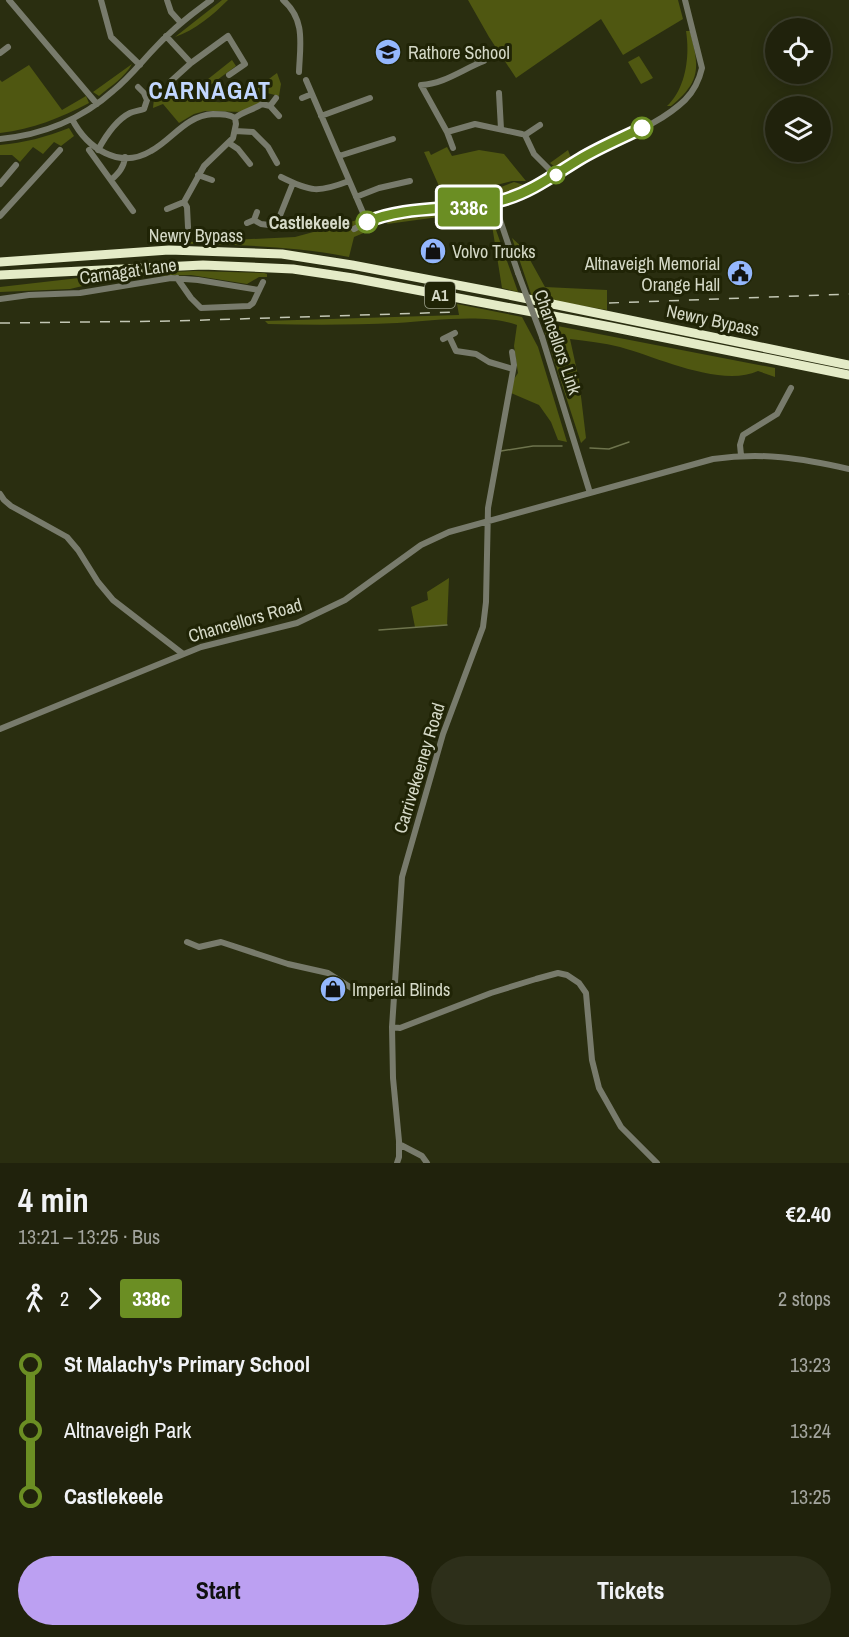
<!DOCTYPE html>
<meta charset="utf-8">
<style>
body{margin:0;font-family:"Archivo Narrow",sans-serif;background:#2d2f1a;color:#f1f3f6;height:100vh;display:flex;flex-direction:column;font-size:22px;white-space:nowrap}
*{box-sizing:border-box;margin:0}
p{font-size:20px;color:#a2a49d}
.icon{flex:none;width:33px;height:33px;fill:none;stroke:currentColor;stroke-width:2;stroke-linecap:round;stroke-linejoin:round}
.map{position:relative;height:1163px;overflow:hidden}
.side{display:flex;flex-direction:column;background:#20220c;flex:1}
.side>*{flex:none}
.badge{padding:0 12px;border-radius:4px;font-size:21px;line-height:39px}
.fabs{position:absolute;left:765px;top:18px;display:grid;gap:12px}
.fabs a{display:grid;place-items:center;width:66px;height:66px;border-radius:50%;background:#20220c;box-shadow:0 3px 15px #0003,0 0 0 2px #3d3f2d;font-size:30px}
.map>.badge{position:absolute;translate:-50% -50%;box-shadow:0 0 0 3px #fff}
.legs{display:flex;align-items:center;gap:9px;height:66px;padding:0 18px;font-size:20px}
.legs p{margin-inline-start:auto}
.summary{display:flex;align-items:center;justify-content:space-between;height:102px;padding:0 18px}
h1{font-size:33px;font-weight:800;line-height:45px}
.primary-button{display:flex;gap:12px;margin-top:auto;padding:12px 18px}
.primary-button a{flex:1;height:69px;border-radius:36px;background:#bca0f2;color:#111;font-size:24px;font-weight:800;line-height:69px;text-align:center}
.primary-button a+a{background:#2d2f1a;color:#f1f3f6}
ul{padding:0 18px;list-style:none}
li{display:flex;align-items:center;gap:21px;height:66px;font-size:22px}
li i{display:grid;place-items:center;width:9px;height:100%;margin:0 8px;background:currentColor}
li i::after{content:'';width:15px;height:15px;margin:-8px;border:4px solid;border-radius:50%;background:#20220c}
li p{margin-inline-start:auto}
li:first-child i{background:linear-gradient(#0000 50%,currentColor 0)}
li:last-child i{background:linear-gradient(currentColor 50%,#0000 0)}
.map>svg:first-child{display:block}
</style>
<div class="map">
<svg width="849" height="1163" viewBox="0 0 849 1163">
<rect width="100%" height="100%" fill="#2a2e10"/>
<path fill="#4f5711" d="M222 0H228C213 15 195 30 175 37Z
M468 0H678L683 19 623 55 601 19 516 78 489 37Z
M686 31H690C699 66 702 81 671 106H667C686 88 690 56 686 31Z
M639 56 653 78 641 84 628 62Z
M232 60 236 66 209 86 204 101C243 106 248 94 277 73L281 84 279 96 267 93 257 105 244 112 205 111 194 114 179 123 163 104 153 108 154 98 173 85 178 90 182 87 188 95Z
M132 64C125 77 111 86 99 96L93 92Z
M29 65 62 110 86 96 89 103C60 118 33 129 0 133V80L2 82Z
M69 128 74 136 61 146 54 142 43 154 33 147 20 162 12 155H0V145C24 143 46 137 69 128Z
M447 147 452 156 479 150 504 154 526 181H512L477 190C475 195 461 197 456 195V197L451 200V204L380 213 371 212 446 202 424 152 429 151 431 155Z
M568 150 571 158 555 167 550 163Z
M514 182 524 185 522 189 492 198 491 191Z
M484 192H486L490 199 452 204 453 200Z
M460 211 461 214 387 224 389 220 394 218Z
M485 211 490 213 518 292 502 288 491 219 479 212Z
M361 219 352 228 353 232 369 225 378 227 354 237 349 257C290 245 229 245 169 243L295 237Z
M512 238 524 249 545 287 607 290V310L532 297Z
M195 271 264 273 267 274V277H259L247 284 191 275 151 276 108 280 70 289 0 292V287L105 275Z
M457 304 522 317 538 347 567 442 558 440 551 422 539 405 511 393 512 382 518 373 514 346 517 325C485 313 432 321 397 323 354 325 311 325 268 324L265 321 459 315Z
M542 323 775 368V377L758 371C721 388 657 357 620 347 604 343 586 341 570 339L579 380 586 438 581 443Z
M449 578 447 625 415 627 411 607 428 600 427 592Z"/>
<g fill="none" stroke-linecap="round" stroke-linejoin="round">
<path stroke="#6e744d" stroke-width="1.5" d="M590 448 609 449 629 442
M501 451 533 446H562
M379 630 447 625"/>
<path stroke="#787b6c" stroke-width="6" d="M9 0 97 104
M101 0 111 37 140 65
M167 0 171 12 181 23
M283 0C306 20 300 45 299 72
M166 36 191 63 228 36 245 64 229 75
M471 49 479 63
M0 53 8 47
M484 61C463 69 444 84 421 85L447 132 475 124 522 134 525 135 534 154 555 175
M306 80 367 222
M170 82 191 63
M499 93 501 129
M302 98 312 94
M270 106 276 98
M321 116 370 98
M235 118C242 112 253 110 262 104L270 106 279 116
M72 119C87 148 119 170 151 151 173 139 185 116 213 114 221 114 229 114 235 118L236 124 233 138 204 166 184 202 167 209
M235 131 253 132 268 147 277 163
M447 132 453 148
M525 135 540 125
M0 139C42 135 82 119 113 91 128 79 139 65 152 51 169 32 190 15 211 0
M229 143 238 149 250 164
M89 150 133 211
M98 150C105 137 116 120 130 113 134 111 139 111 144 109L147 100 144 93 138 87
M339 156 393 139
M198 175 212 180
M281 177C311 192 318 193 349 181
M111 180C119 173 124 167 125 157
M0 184 16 165
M356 197 379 188 410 181
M184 202 187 207 188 227
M494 202 518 273
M0 216 60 150
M254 220 261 224 269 225 279 218 293 183
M247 223 254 220 257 212
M354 229 367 222 381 217C421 209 464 211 504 200 534 191 557 171 585 157 617 139 658 126 685 100 694 91 699 81 702 68L685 0
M177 278 191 298 201 308 249 306 253 303 263 282
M0 299 29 295 80 293 171 278 198 280 259 290
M449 336 456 351 476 354 489 362 513 369
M542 337 590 493
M443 339 455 333
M741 455 740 445 743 435 777 414 791 388
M0 494 4 500 11 506 67 537 78 550 98 582 113 600 183 654
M0 729 201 647 297 623 345 600 421 545 449 532 713 459C762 452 801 458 849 469
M187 942 199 947 221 942 288 964 328 973 364 996 395 986
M392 1027 400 1028 491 993 536 979 558 973 567 975 579 983 586 993 592 1060 599 1088 621 1127 657 1163
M399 1144 422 1156 427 1163
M397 1163 399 1157V1141L393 1078 392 1027 402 877 443 734 483 627 486 602 488 508 514 365 512 352"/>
<path stroke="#e4ebc7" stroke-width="9" d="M0 262 169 250 282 254 352 265 499 293 849 365
M0 275 203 265 293 269 353 278 611 327 849 375"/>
<path stroke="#c3c7b4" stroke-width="1.5" stroke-dasharray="10 10" stroke-linecap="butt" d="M609 303 849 294
M0 323 173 321 457 312"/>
<path stroke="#787b6c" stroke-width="6" d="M518 273 542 337"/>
</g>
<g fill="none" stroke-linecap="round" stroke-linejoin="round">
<defs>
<path id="line-1" d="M367 222C408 204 460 212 503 200 532 192 555 174 580 159 600 147 622 138 642 128"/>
</defs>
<use href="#line-1" stroke="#fff" stroke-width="14"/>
<use href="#line-1" stroke="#6b8e23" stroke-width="9"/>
</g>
<defs>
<symbol id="school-disc" viewBox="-11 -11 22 22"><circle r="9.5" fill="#94b7fd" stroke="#202406"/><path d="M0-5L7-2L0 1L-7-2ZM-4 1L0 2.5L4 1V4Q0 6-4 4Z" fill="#111"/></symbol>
<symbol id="shop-disc" viewBox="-11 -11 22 22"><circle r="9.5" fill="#94b7fd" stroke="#202406"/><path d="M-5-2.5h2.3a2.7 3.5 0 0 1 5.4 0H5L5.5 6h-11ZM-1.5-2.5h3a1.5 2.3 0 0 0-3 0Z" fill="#111"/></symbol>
<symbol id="civic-disc" viewBox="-11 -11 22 22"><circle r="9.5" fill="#94b7fd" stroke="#202406"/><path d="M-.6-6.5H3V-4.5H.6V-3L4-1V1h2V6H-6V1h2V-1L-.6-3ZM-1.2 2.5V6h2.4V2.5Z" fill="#111"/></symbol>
</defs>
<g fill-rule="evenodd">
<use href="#school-disc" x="373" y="37" width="30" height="30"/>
<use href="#shop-disc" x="418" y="236" width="30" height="30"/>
<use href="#civic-disc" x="725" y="258" width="30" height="30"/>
<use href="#shop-disc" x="318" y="974" width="30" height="30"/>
</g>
<g fill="#fff" stroke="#6b8e23" stroke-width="3">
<circle cx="642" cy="128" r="10"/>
<circle cx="556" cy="175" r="8"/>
<circle cx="367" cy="222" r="10"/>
</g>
<g text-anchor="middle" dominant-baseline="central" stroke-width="6" stroke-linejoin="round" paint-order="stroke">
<rect fill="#202406" stroke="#9fa38d" stroke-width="1.5" x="425" y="282" width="30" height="26" rx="4.5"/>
<g font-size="16" font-weight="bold" fill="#d5d9c7">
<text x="440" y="295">A1</text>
</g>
<g font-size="18" fill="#d5d9c7" stroke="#202406" text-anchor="start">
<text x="408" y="52">Rathore School</text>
<text x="452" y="251">Volvo Trucks</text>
<text x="720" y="263" text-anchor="end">Altnaveigh Memorial<tspan x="720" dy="21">Orange Hall</tspan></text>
<text x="352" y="989">Imperial Blinds</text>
</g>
<g font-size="18" font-weight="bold" fill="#d5d9c7" stroke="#202406" text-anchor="end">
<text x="350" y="222">Castlekeele</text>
</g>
<g font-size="18" fill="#d5d9c7" stroke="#202406">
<text x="196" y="235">Newry Bypass</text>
<text transform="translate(128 271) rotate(-8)">Carnagat Lane</text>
<text transform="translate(713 320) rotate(12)">Newry Bypass</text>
<text transform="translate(558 342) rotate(71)">Chancellors Link</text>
<text transform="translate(245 620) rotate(-16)">Chancellors Road</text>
<text transform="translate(419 768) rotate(-73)">Carrivekeeney Road</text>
</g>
<g font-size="24" font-weight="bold" letter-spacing="1.5" fill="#c2d7ff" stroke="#202406">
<text x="210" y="90">CARNAGAT</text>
</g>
</g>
</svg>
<div class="fabs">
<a><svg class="icon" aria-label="locate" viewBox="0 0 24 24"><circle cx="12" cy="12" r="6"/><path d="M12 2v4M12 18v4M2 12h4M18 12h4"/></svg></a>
<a><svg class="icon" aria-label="layers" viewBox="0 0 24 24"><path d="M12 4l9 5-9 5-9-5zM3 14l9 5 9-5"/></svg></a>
</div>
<b class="badge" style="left:469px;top:207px;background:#6b8e23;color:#fff">338c</b>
</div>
<section class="side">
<div class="summary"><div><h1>4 min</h1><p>13:21 – 13:25 · Bus</p></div><b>€2.40</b></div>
<div class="legs"><svg class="icon" aria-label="walk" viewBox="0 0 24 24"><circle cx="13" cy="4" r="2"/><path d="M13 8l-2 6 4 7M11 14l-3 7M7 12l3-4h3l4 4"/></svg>2<svg class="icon" aria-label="forward" viewBox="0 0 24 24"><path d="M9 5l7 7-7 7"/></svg><b class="badge" style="background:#6b8e23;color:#fff">338c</b><p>2 stops</p></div>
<ul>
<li><i style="color:#6b8e23"></i><b>St Malachy's Primary School</b><p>13:23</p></li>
<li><i style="color:#6b8e23"></i><span>Altnaveigh Park</span><p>13:24</p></li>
<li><i style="color:#6b8e23"></i><b>Castlekeele</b><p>13:25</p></li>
</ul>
<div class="primary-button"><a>Start</a><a>Tickets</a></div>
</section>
